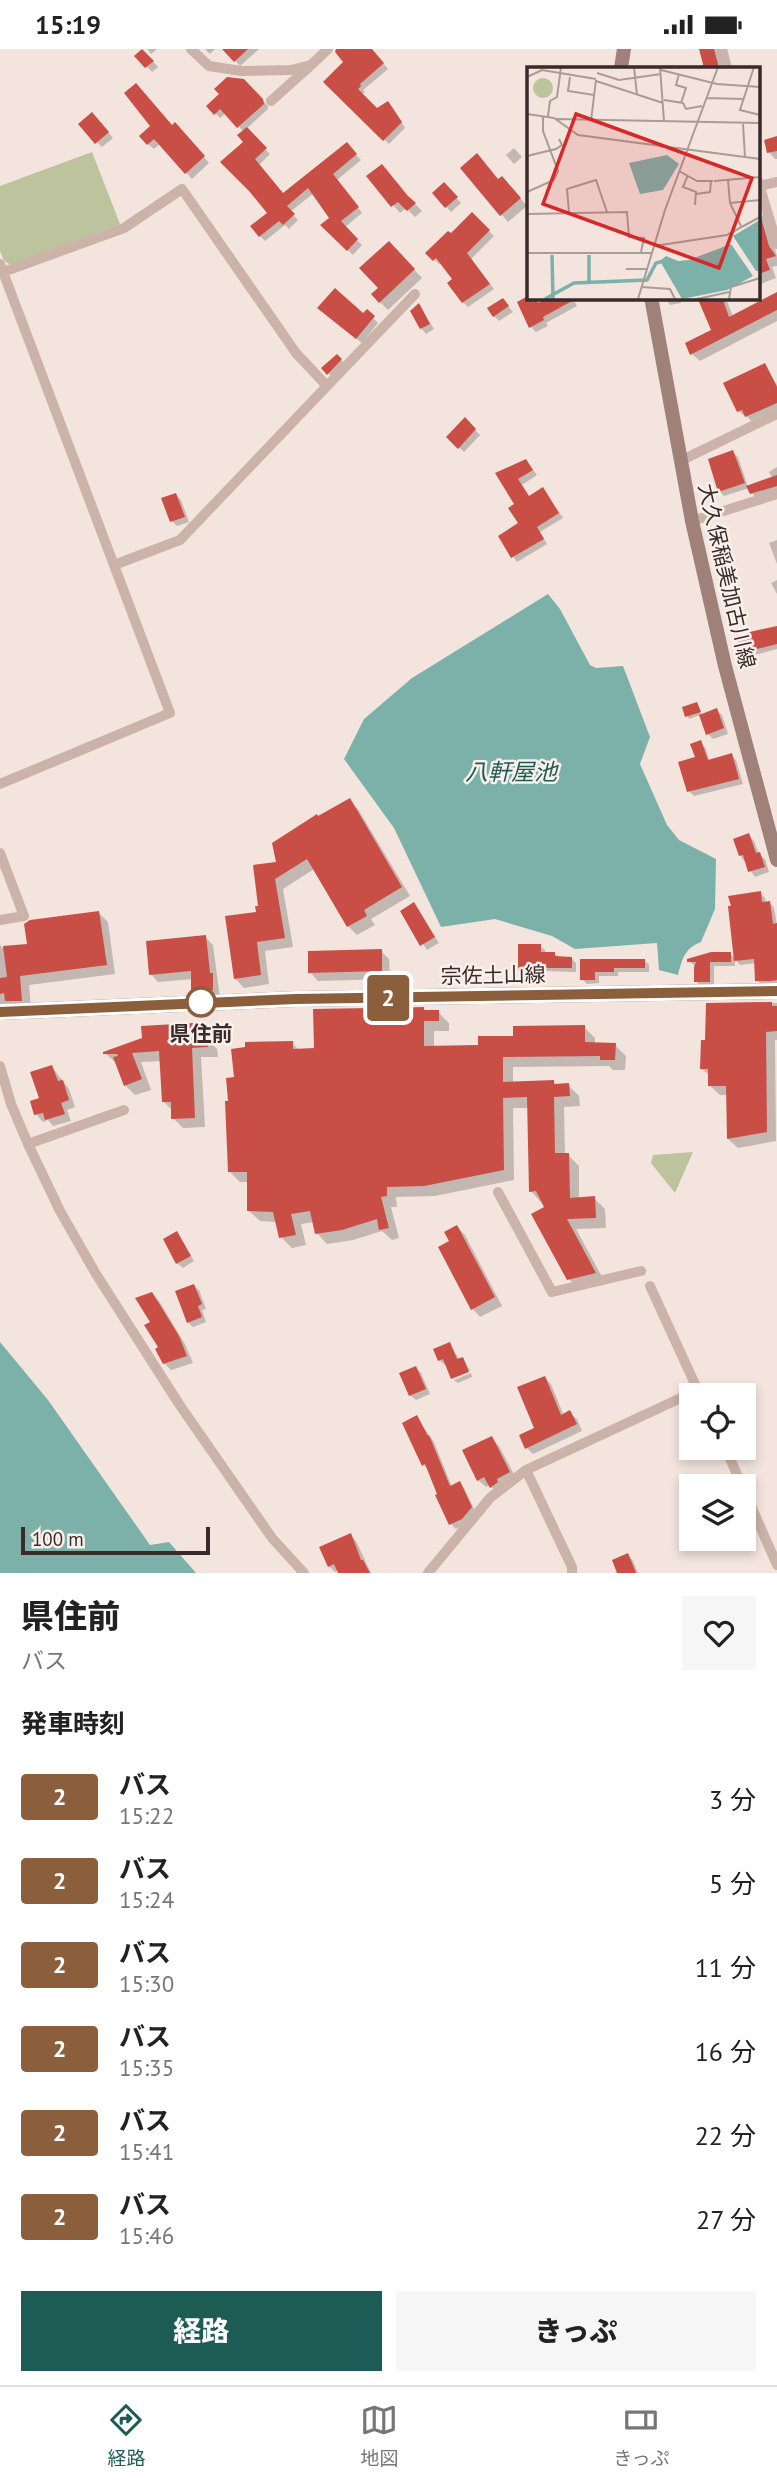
<!DOCTYPE html>
<html lang="ja">
<meta charset="utf-8">
<style>
body{margin:0;font-family:"PT Sans","Noto Sans JP",sans-serif;background:#f6f6f6;color:#222;height:100vh;display:flex;flex-direction:column;font-size:26px;white-space:nowrap}
*{box-sizing:border-box;margin:0}
p{font-size:23px;color:#767676}
.icon{flex:none;width:38px;height:38px;fill:none;stroke:currentColor;stroke-width:2;stroke-linecap:round;stroke-linejoin:round}
.map{position:relative;height:1524px;overflow:hidden}
.side{display:flex;flex-direction:column;background:#fff;flex:1}
.side>*{flex:none}
.badge{padding:0 14px;border-radius:5px;font-size:24px;line-height:46px}
.buttons{position:absolute;left:679px;top:1334px;display:grid;gap:14px}
.buttons a{display:grid;place-items:center;width:77px;height:77px;border-radius:0px;background:#fff;box-shadow:0 4px 10px #0003;font-size:35px}
.scale{position:absolute;left:21px;bottom:18px;width:189px;box-sizing:border-box;padding-left:7px;border:4px solid #392b29;border-top:0;font-size:19px;line-height:24px;white-space:nowrap;color:#392b29;-webkit-text-stroke:5px #faf0eb;paint-order:stroke}
.map>.badge{position:absolute;translate:-50% -50%;box-shadow:0 0 0 4px #fff}
h2{padding:0 21px;font-size:26px;line-height:63px}
.round{display:grid;place-items:center;flex:none;width:74px;height:74px;border-radius:0px;background:#f6f6f6}
.summary{display:flex;align-items:center;justify-content:space-between;height:119px;padding:0 21px}
h1{font-size:33px;font-weight:800;line-height:52px}
.button{display:flex;gap:14px;margin-top:auto;padding:14px 21px}
.button a{flex:1;height:80px;border-radius:0px;background:#1d5c55;color:#fff;font-size:28px;font-weight:800;line-height:80px;text-align:center}
.button a+a{background:#f6f6f6;color:#222}
ul{padding:0;list-style:none}
li{display:flex;align-items:center;gap:21px;height:84px;padding:0 21px}
li div{flex:1}
li b{display:block;font-size:26px}
li em{font-style:normal}
li .badge{min-width:77px;font-weight:700;text-align:center}
.status{display:flex;justify-content:space-between;align-items:center;height:49px;padding:0 35px;background:#fff;direction:ltr}
.status svg{height:19px;fill:currentColor}
.menu{display:flex;justify-content:space-around;align-items:center;height:98px;border-top:2px solid #e0e0e0;background:#fff;font-size:19px;color:#767676}
.menu a{display:grid;justify-items:center;gap:4px}
.menu .selected{color:#1d5c55}
.map>svg:first-child{display:block}
</style>
<div class="status"><b>15:19</b><svg viewBox="0 0 49 12"><path d="M0 12V9h3v3zM5 12V6h3v6zM10 12V3h3v9zM15 12V0h3v12zM26 1h20v11H26zM47 4h2v5h-2z"/></svg></div>
<div class="map">
<svg width="777" height="1524" viewBox="0 0 777 1524">
<rect width="100%" height="100%" fill="#f3e5de"/>
<path fill="#bdc39d" d="M92 103 120 175 11 216 4 212 0 202V137Z
M693 1103 675 1144 651 1114 653 1106Z"/>
<path fill="#7cb1aa" d="M548 545 560 560 590 616 596 619 623 617 650 688 640 715 667 776 679 791 716 810 715 860 701 893C685 899 682 910 678 926L659 921 657 894 575 900 552 887 495 870 441 878 394 779 344 710 364 670 412 629Z
M0 1293 48 1351 150 1496 169 1493 196 1524H0Z"/>
<path fill="#0003" d="M147 0H157L151 5Z
M205 0H215L210 5Z
M224 0H259L240 17Z
M337 0H371L388 20 363 41 365 43 361 46 377 61 392 59 405 79 389 95 325 33 346 13Z
M701 0H723V19H695L705 15Z
M143 1 158 18 152 23 137 7Z
M243 31 268 57V60L246 80 270 105 259 116 284 146 352 101 361 111 337 131 362 164 344 179 362 196 353 206 322 176 332 169 314 144 290 163 298 171 289 180 285 176 265 192 260 187 269 164 244 83 226 64 220 69 209 57Z
M97 70 113 89 102 98 97 93Z
M152 78H172L181 81 209 114 192 130 161 94 154 100 148 95Z
M777 89V110H775L769 103Z
M514 99 522 108 514 115 506 106Z
M462 119 509 136 527 157 508 173Z
M369 128 411 151 422 162 415 168 406 159 400 164Z
M444 136 461 154 451 163 434 144Z
M758 162 766 170 777 207V217L772 218 776 229 758 236Z
M472 166 494 187 471 210 494 240 468 258 463 253 454 230 442 213 439 215 428 204 451 187Z
M389 194 422 229 388 261 373 246 380 239Z
M777 245V272L700 312 692 305 713 282 700 248H737L727 252 733 268Z
M534 248 540 255 572 248 577 257 546 274 548 277 536 283 531 278Z
M665 248H680L681 254 670 256Z
M503 251 513 263 499 272 494 267Z
M419 256 434 280 426 285 421 279Z
M367 263 378 274 362 294 324 264 363 267Z
M337 307 346 316 333 329 324 319Z
M765 316 777 336V360L751 372 745 365 743 366 739 362Z
M465 371 480 386 464 403 448 388Z
M733 403 738 408 748 438 773 430 769 423 777 418V441L755 448 749 439 724 447 719 442Z
M526 412 537 426 522 436 530 449 543 440 563 469 540 483 547 495 517 513 500 488 520 475 516 455 498 425Z
M176 446 181 451 189 473 177 477 172 472Z
M777 491V515L769 494Z
M777 531V545L771 534Z
M777 578V600L747 608 742 603Z
M697 655 702 667 716 661 722 666 728 685 713 690 708 685 700 666 689 670 684 659Z
M700 694 705 698 710 713 731 706 736 711 743 735 694 747 689 742Z
M349 751 358 760 410 847 371 870 375 876 357 886 348 877 314 820 283 840 293 898 265 902 269 935 244 939 235 929 278 814 318 769Z
M749 786 754 792 759 805 765 810 769 823 755 828 740 806Z
M760 844 765 849 766 854H770L774 859 777 876V936H762L757 931 756 914 740 916 735 910V917H714V936H700L695 932V917L689 912 730 905 736 910Z
M414 855 439 894 427 901 402 862Z
M99 864 108 873 115 925 29 936 31 960 16 961 9 954 0 955V895L2 899 29 896Z
M205 888 213 896 220 949H201L193 941V930L158 933 151 925Z
M540 897 545 901V905H555L559 909H571L576 914V923L545 922V925L524 926 520 921Z
M381 902 389 910 390 930 318 932 310 923Z
M644 911 649 916V923H618V927H599V934L587 935 582 930V912Z
M777 954V991H775L776 1092 738 1099 728 1090V1046H720L710 1037V1027L702 1020 707 992V955Z
M424 960 427 963H438L449 974V982H434V999L480 998 514 988 584 978 595 989V995L615 996 626 1007 625 1021H613L609 1017 513 1018V1035L553 1033 557 1036H568L579 1047 580 1057 564 1058 565 1106H568L579 1117V1150L594 1149 605 1160 606 1179 576 1180 606 1235 580 1241 569 1230 546 1159 531 1142 529 1059H513L514 1131 435 1147 396 1148 397 1158H391L399 1189 392 1191 382 1182 353 1191 327 1195 317 1184 314 1173 301 1175 306 1196 292 1199 281 1188 277 1173 260 1172 249 1162V1133H240L229 1122 230 1054 235 1030 292 994 299 1001H316Z
M193 976 203 986V990H207L217 1000 218 1008H201L205 1078 183 1079 173 1069V1062L164 1053 162 1012 141 1013 151 1041 135 1046 125 1036 117 1015 105 1004Z
M52 1018 69 1040 75 1058 67 1061 71 1072 53 1077 48 1071 43 1073 36 1065Z
M457 1178 465 1186 502 1257 480 1268 472 1259 452 1193Z
M177 1184 194 1212 183 1219 177 1214Z
M194 1237 199 1241 206 1260 202 1261 206 1273 193 1278 188 1273Z
M152 1245 159 1252 185 1295 193 1314 171 1321 164 1314 152 1273Z
M449 1295 460 1311 462 1310 470 1321 453 1327 447 1315 445 1316 439 1311Z
M416 1319 421 1324 430 1345 416 1351 410 1346Z
M471 1324 472 1328 458 1334 454 1331Z
M545 1329 551 1335 564 1367 570 1364 577 1370 582 1382 533 1405 527 1399 537 1380Z
M416 1368 434 1393 452 1438 459 1435 464 1439 476 1464 470 1472 456 1480 451 1475 429 1421 423 1415Z
M491 1389 499 1397 517 1431 499 1446 490 1436 486 1438 478 1431Z
M350 1486 356 1492 371 1524H340L339 1521 335 1523 329 1517Z
M628 1506 633 1512 638 1524H619Z"/>
<path fill="#c94f46" d="M142 0 154 12 145 19 134 7Z
M222 0H248L234 13Z
M336 0H372L384 14 360 35 361 37 358 40 377 59 388 52 402 73 383 92 323 33 343 13 335 3Z
M699 0H714L719 19H704Z
M227 28 244 30 263 50 264 55 237 79 220 60 214 66 206 57 219 45 214 40Z
M136 34 172 76 175 73 205 107 185 125 154 90 147 96 139 87 150 77 124 44Z
M92 63 109 83 95 95 78 75Z
M247 78 267 99 255 110 283 144 347 93 357 105 333 125 359 158 341 172 358 190 347 202 320 176 329 169 308 139 287 157 295 165 283 176 279 172 259 188 250 177 267 164 249 142 220 113 243 93 237 86Z
M777 87V102L767 104 764 91Z
M477 104 498 130 502 127 521 149 500 167 460 119Z
M382 115 408 147 416 154 407 162 398 153 391 158 366 127Z
M444 133 458 148 445 159 432 144Z
M758 158 769 197 776 207 766 210 770 221 758 225Z
M472 163 490 181 467 204 490 235 462 254 447 234 452 230 436 209 433 212 425 204 448 182 451 184Z
M389 192 415 220 379 254 371 245 378 239 359 219Z
M335 239 363 264 367 260 375 267 356 290 317 259Z
M777 243V261L690 306 685 294 711 281 697 248H722L729 268Z
M526 248H535L538 254 548 248H579L543 268 544 271 529 279 517 253Z
M503 249 509 257 493 268 487 259Z
M419 254 430 275 420 280 410 262Z
M337 305 342 310 327 326 321 319Z
M765 314 777 338V354L745 368 742 361 737 363 723 334Z
M465 368 476 380 458 400 446 388Z
M733 401 745 434 718 443 708 410Z
M526 410 533 421 518 430 529 447 543 438 559 464 537 478 544 490 511 509 498 487 518 474 508 459 514 455 495 424Z
M777 426V437L750 445 746 437Z
M176 444 185 468 170 473 161 449Z
M777 577V595L740 604 736 586Z
M697 653 701 663 685 668 682 658Z
M717 659 724 679 706 686 699 666Z
M701 691 708 711 732 704 739 730 687 743 678 713 695 708 690 695Z
M350 749 402 838 364 861 367 867 347 878 307 810 275 830 285 889 257 893 261 926 234 930 225 867 256 863 255 857H258L253 816 276 813 272 794 317 765 318 767Z
M749 784 756 804 760 803 765 818 748 823 743 806 739 807 733 790Z
M761 842 762 853 770 852 773 875 777 874V931L771 932H755L754 910 734 912 728 857H731L728 847Z
M414 853 435 888 420 897 400 862Z
M99 862 107 916 20 927 22 952H5L4 944 0 945V929L7 928 3 897 27 895 24 875 30 871Z
M206 886 210 924H213V941L191 942V922L149 926 146 892Z
M518 895H541V903H555V907L572 908V919H541V922H518Z
M382 900V922L308 924V902Z
M711 903H731V913H710V933H694V918L696 913H687V910Z
M580 910H645V919H614V923H595V931H580Z
M772 953V957H777V982L766 983 767 1083 727 1090 726 1037H708V1020H700L701 991H705L706 954Z
M424 958V961H439V972H424V997L478 996V987H513V977L585 976V993L616 994 615 1011H600V1007L503 1008V1033L554 1031V1035L569 1034 570 1047 554 1048 555 1104H569L570 1149 595 1147 596 1169 567 1170 596 1224 567 1231 531 1165 544 1158 536 1142 529 1143 527 1048 503 1049 504 1121 424 1137 387 1138V1147L381 1148 389 1179 379 1181 377 1170 342 1181 315 1185 310 1162 291 1165 296 1186 279 1189 273 1163 247 1162V1123H228L225 1052H228L226 1029 234 1028 231 1000 245 998V993L293 992V1000L314 999 313 960Z
M193 974 194 989 208 988V998L192 999 195 1069 171 1070V1053H162L159 1002 132 1004 142 1030 124 1037 113 1008 118 1007 117 1005H103V1003L142 989 141 977Z
M52 1016 58 1032 63 1031 69 1051 61 1054 65 1065 45 1071 43 1064 34 1066 30 1052 39 1049 30 1023Z
M457 1176 495 1248 471 1261 438 1198 449 1192 444 1183Z
M177 1182 191 1207 176 1215 163 1190Z
M194 1235 202 1255 198 1257 202 1268 187 1274 175 1242Z
M152 1243 179 1287 187 1307 163 1315 155 1300 158 1298 144 1276 150 1273 135 1249Z
M450 1293 457 1310 463 1308 469 1323 451 1330 443 1310 438 1312 433 1300Z
M416 1317 426 1340 409 1347 399 1324Z
M545 1327 561 1366 570 1361 577 1375 525 1400 519 1386 534 1379 517 1338Z
M417 1366 428 1387 429 1386 450 1437 460 1432 472 1458 462 1470 449 1476 435 1446 437 1445 425 1415 422 1417 402 1374Z
M492 1387 510 1423 497 1430 498 1433 490 1439 484 1428 477 1432 462 1401Z
M351 1484 361 1511H363L370 1524H338L334 1515 328 1518 319 1498Z
M628 1504 636 1524H617L612 1511Z"/>
<g fill="none" stroke-linecap="round" stroke-linejoin="round">
<path stroke="#ccb3a9" stroke-width="10" d="M191 0 209 17 241 22 291 21 311 16 328 0
M722 0 727 19
M271 52 309 18
M758 132 777 195
M759 137 777 133
M0 215 170 664 0 735
M3 223 124 179 182 140 296 304 327 337 180 491 114 516
M327 337 415 245
M680 412 777 365
M692 472 777 445
M0 804 24 867 0 871
M0 1017 11 1055 28 1095 60 1162 96 1225 179 1355 272 1489 304 1524
M28 1095 124 1061
M498 1143 552 1243 641 1222
M650 1237 700 1346
M725 1398 742 1437
M526 1421 572 1518V1524
M744 1441 777 1516
M428 1524 490 1449 526 1421 698 1341"/>
<path stroke="#a0817a" stroke-width="14" d="M621 19 624 0
M651 248 692 472 725 617 777 811"/>
<path stroke="#7b5f5a" stroke-width="16" d="M0 963 296 950 777 942"/>
</g>
<g fill="none" stroke-linecap="round" stroke-linejoin="round">
<defs>
<path id="line" d="M0 963 296 950 777 942"/>
</defs>
<use href="#line" stroke="#fff" stroke-width="16"/>
<use href="#line" stroke="#8b5e3c" stroke-width="10"/>
</g>
<circle fill="#fff" stroke="#8b5e3c" stroke-width="3.5" cx="201" cy="953" r="14"/>
<g text-anchor="middle" dominant-baseline="central" stroke-width="5" stroke-linejoin="round" paint-order="stroke">
<g font-size="21" fill="#392b29" stroke="#faf0eb">
<text transform="translate(727 527) rotate(77)">大久保稲美加古川線</text>
<text transform="translate(493 926) rotate(-1)">宗佐土山線</text>
</g>
<g font-size="21" font-weight="bold" fill="#392b29" stroke="#faf0eb">
<text x="201" y="984">県住前</text>
</g>
<g font-size="23" font-style="italic" fill="#1d5c55" stroke="#faf0eb">
<text x="511" y="722">八軒屋池</text>
</g>
</g>
<g transform="translate(527 18)">
<rect width="233" height="233" fill="#f3e5de"/>
<path d="M6 21a10 10 0 1 1 20 0a10 10 0 1 1-20 0Z" fill="#bdc39d"/>
<path d="M140 88 152 97 136 123 113 127 102 96ZM233 153V204H229L206 169ZM204 177 226 209 200 223 155 232 133 194 139 189 151 194 162 193Z" fill="#7cb1aa"/>
<path fill="none" stroke="#7cb1aa" stroke-width="3.5" d="M25 188 26 232M62 188V215M18 232 47 216 120 213 129 196 137 194"/>
<path fill="none" stroke="#a99b96" stroke-width="2" d="M107 0 110 28M133 0 137 54M227 0 213 43 233 48M134 3 190 17 233 20M70 6 92 13 134 7M152 7 149 18 159 21 154 36M0 10 15 3 69 12M43 10 41 24 67 28M69 14 136 36M180 31 217 32M137 33 156 36 159 42 175 39M0 47 27 51 51 68 233 92M21 49 23 34 30 30 34 0M29 52 233 56M64 54 69 13M216 57 218 90M0 89 29 82 35 78 32 72M152 104 170 114H186M161 108 156 120 169 125 168 138M201 113 203 136 214 159M187 114 233 110M0 125 27 113 31 104 16 64V49M169 127 183 125 184 114M203 136 233 133M42 145 40 122 69 113 80 145M0 147 100 145 102 170 117 171 114 185M127 179 200 168 233 150M0 186H124M99 202H121M115 220 143 222 148 232M111 232 138 143 191 0M170 232 202 225M202 232 204 220 233 211"/>
<path fill="#d62828" fill-opacity="0.15" stroke="#d62828" stroke-width="3.5" d="M49 47 225 111 192 201 16 137Z"/>
<rect width="233" height="233" fill="none" stroke="#392b29" stroke-width="3.5"/>
</g>
</svg>
<div class="buttons">
<a><svg class="icon" aria-label="locate" viewBox="0 0 24 24"><circle cx="12" cy="12" r="6"/><path d="M12 2v4M12 18v4M2 12h4M18 12h4"/></svg></a>
<a><svg class="icon" aria-label="layers" viewBox="0 0 24 24"><path d="M12 4l9 5-9 5-9-5zM3 14l9 5 9-5"/></svg></a>
</div>
<div class="scale">100 m</div>
<b class="badge" style="left:388px;top:949px;background:#8b5e3c;color:#fff">2</b>
</div>
<section class="side">
<div class="summary"><div><h1>県住前</h1><p>バス</p></div><a class="round"><svg class="icon" aria-label="heart" viewBox="0 0 24 24"><path d="M12 20l-8-8c-3-5 5-10 8-4 3-6 11-1 8 4z"/></svg></a></div>
<h2>発車時刻</h2>
<ul>
<li><span class="badge" style="background:#8b5e3c;color:#fff">2</span><div><b>バス</b><p>15:22</p></div><em>3 分</em></li>
<li><span class="badge" style="background:#8b5e3c;color:#fff">2</span><div><b>バス</b><p>15:24</p></div><em>5 分</em></li>
<li><span class="badge" style="background:#8b5e3c;color:#fff">2</span><div><b>バス</b><p>15:30</p></div><em>11 分</em></li>
<li><span class="badge" style="background:#8b5e3c;color:#fff">2</span><div><b>バス</b><p>15:35</p></div><em>16 分</em></li>
<li><span class="badge" style="background:#8b5e3c;color:#fff">2</span><div><b>バス</b><p>15:41</p></div><em>22 分</em></li>
<li><span class="badge" style="background:#8b5e3c;color:#fff">2</span><div><b>バス</b><p>15:46</p></div><em>27 分</em></li>
</ul>
<div class="button"><a>経路</a><a>きっぷ</a></div>
</section>
<nav class="menu">
<a class="selected"><svg class="icon" aria-label="directions" viewBox="0 0 24 24"><path d="M12 3l9 9-9 9-9-9zM9 14v-3h6M13 9l2 2-2 2"/></svg>経路</a>
<a><svg class="icon" aria-label="map" viewBox="0 0 24 24"><path d="M3 6l6-2 6 2 6-2v14l-6 2-6-2-6 2zM9 4v14M15 6v14"/></svg>地図</a>
<a><svg class="icon" aria-label="tickets" viewBox="0 0 24 24"><path d="M3 7h18v10H3zM15 7v10"/></svg>きっぷ</a>
</nav>
